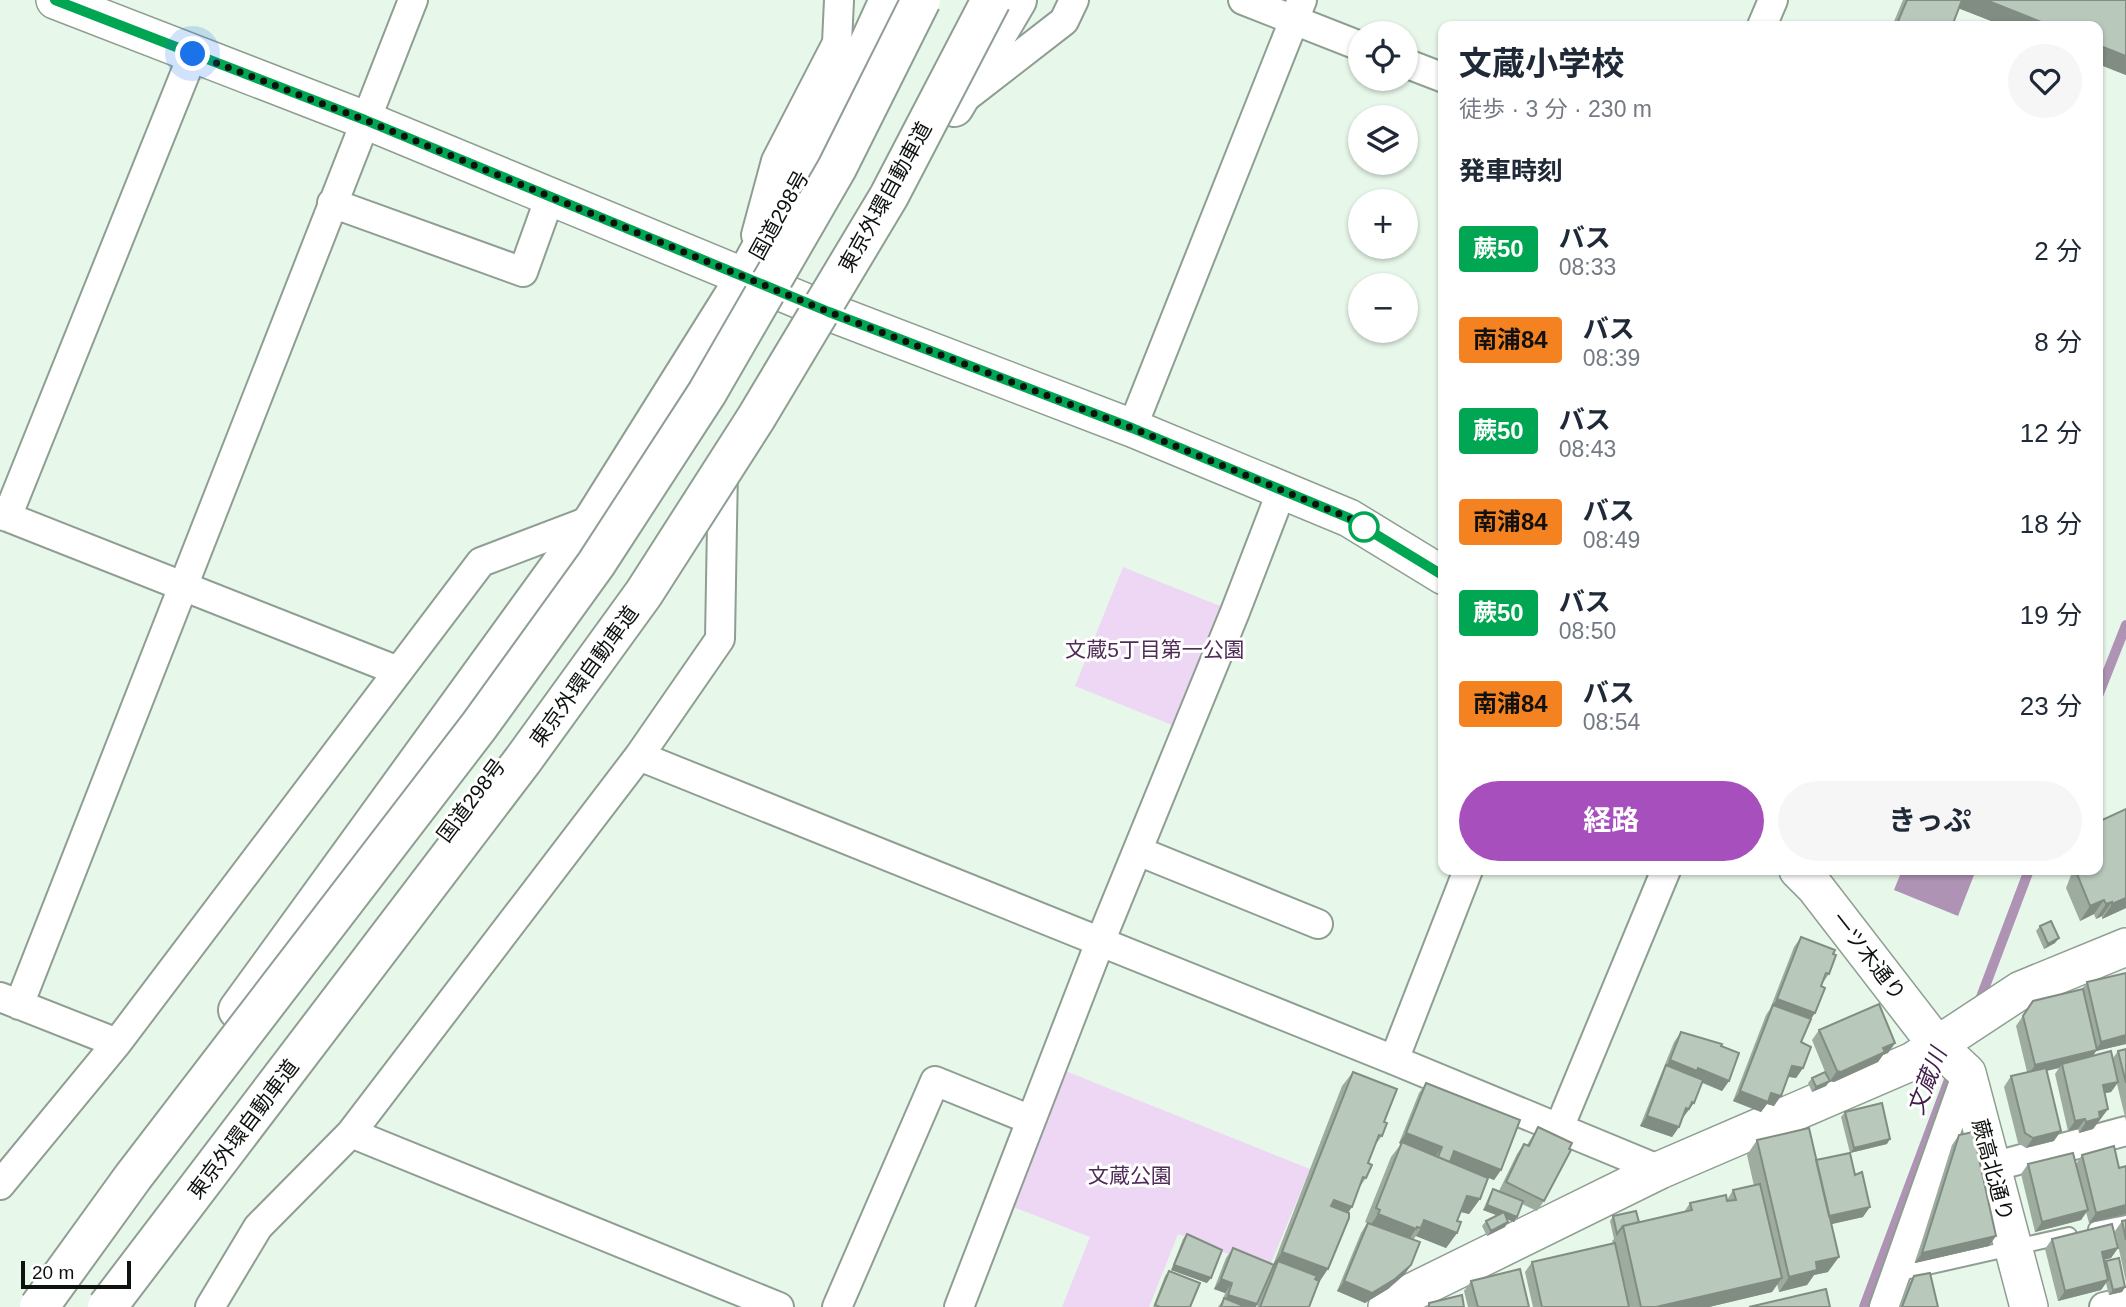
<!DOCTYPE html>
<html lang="ja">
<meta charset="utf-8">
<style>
body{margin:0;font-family:Helvetica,"Noto Sans JP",sans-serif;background:#f6f6f7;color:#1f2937;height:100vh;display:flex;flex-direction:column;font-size:26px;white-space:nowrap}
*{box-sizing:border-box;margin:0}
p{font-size:23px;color:#747a83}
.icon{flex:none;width:38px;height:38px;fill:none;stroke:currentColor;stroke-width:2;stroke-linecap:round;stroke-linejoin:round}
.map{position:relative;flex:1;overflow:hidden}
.drawer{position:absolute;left:1438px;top:21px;width:665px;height:854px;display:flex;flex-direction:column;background:#fff;border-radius:14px;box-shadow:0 2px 5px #0004}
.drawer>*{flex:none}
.badge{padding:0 14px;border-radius:5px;font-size:24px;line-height:46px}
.fabs{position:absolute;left:1348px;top:21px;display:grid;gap:14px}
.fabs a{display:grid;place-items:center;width:70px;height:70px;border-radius:50%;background:#fff;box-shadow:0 2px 5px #0004;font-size:35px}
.scale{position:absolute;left:21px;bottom:18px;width:110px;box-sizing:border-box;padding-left:7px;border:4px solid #0d120e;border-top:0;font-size:19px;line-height:24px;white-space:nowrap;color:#0d120e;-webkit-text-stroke:5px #fff;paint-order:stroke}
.you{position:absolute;width:35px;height:35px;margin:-18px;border:5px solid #fff;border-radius:50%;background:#1a73e8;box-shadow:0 0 0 10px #1a73e833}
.map>.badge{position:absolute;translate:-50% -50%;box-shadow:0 0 0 4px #fff}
h2{padding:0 21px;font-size:26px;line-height:63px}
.round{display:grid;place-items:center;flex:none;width:74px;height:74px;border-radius:37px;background:#f6f6f7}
.headline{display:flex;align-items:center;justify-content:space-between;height:119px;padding:0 21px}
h1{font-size:33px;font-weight:700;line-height:52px}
.primary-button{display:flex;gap:14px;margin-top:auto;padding:14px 21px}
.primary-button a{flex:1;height:80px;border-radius:42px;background:#a750bd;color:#fff;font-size:28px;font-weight:700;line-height:80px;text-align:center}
.primary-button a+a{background:#f6f6f7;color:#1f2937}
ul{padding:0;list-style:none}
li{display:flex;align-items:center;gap:21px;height:91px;padding:0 21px}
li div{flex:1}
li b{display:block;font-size:26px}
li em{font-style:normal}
li .badge{min-width:77px;font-weight:700;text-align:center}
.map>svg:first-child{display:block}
</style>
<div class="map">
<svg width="2126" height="1307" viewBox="0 0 2126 1307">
<rect width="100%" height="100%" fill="#e7f7e9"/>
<path fill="#eed7f4" d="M1123 567 1235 612 1187 731 1075 686Z
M1063 1070 1310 1169 1268 1270 1178 1234 1149 1307H1062L1090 1237 1008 1205Z"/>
<path fill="#ae93b5" d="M1902 870H1976L1958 916 1894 890Z"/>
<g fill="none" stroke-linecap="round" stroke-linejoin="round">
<path stroke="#ae93b5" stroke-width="10" d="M2098 696 2126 625
M1978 1005 2029 870
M1864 1307 1953 1069"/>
<defs>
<path id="service" d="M2096 1229 2126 1223
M1896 1274 2069 1235"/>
<path id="minor" d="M1243 0 1360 46
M1762 26 1773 0
M1405 63 1444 78
M966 97 1064 21 1074 0
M332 203 523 272 550 197
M756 235 776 161 837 43 839 0
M1132 428 1302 0
M0 514 398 671
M7 517 193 54
M639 756 1394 1060 1660 1170
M1138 851 1318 924
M0 997 117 1043
M19 1005 413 0
M1394 1060 1468 870
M1559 1128 1666 870
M351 1133 779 1307
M1992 1167 2126 1131
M0 1185 117 1043 481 562 594 519
M210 1307 258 1227 351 1133 639 756 720 639 723 468
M837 1307 935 1081 1031 1120
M959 1307 1100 942 1235 612 1282 490
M1884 1307 1967 1073
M2104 1307 2126 1302"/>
<path id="tertiary" d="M55 0 365 120 829 312 1132 428 1349 518 1444 576
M1798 870 1815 887 1937 1045 1967 1073 2029 1307
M1387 1307 1404 1296 1660 1170 1913 1061 2021 990 2126 947"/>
<path id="trunk" d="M954 107 1017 0
M238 1010 594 519 745 278 852 81 889 0"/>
</defs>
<use href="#service" stroke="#8f9e92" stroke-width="18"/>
<use href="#minor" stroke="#8f9e92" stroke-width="32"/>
<use href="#tertiary" stroke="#8f9e92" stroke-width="40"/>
<use href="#trunk" stroke="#8f9e92" stroke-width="42"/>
<use href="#service" stroke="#fff" stroke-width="14"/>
<use href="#minor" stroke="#fff" stroke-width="28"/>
<use href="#tertiary" stroke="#fff" stroke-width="37"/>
<use href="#trunk" stroke="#fff" stroke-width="38"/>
<defs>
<path id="motorway-bridge" d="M39 1307 133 1177 479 726 596 564 707 393 837 168 921 0
M107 1307 523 760 644 593 756 418 889 196 991 0"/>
</defs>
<use href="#motorway-bridge" stroke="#8f9e92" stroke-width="42" stroke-linecap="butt"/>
<use href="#motorway-bridge" stroke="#fff" stroke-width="38"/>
</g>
<path fill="#9eaca0" d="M1903 0H2126V75L2098 64V26H2004L1959 8 1952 26H1892Z
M2126 809V908L2102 919V916L2096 919 2094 914 2080 921 2066 888 2073 870H2098V823L2100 821Z
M2040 926 2055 943 2044 949 2036 931Z
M1801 937 1829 974 1822 984 1815 1013 1810 1020 1801 1042 1803 1068 1796 1078 1788 1077 1774 1106 1767 1104 1761 1112 1733 1101 1766 1015 1770 1009 1794 947Z
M2087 982 2126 1044 2096 1051 2093 1056 2113 1058 2118 1051 2126 1049V1121L2117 1084 2111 1092 2105 1093 2108 1109 2093 1129 2079 1133 2078 1129 2068 1131 2055 1074 2059 1068 2046 1071 2054 1141 2026 1148 2018 1143 2004 1087 2011 1076 2027 1072 2016 1026 2033 1001 2082 989Z
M1819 1030 1895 1043 1888 1053 1883 1055 1878 1062 1834 1082 1829 1081 1826 1086 1812 1092 1808 1083 1812 1078 1828 1079 1812 1040Z
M1681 1032 1721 1046 1729 1081 1722 1091 1702 1083 1682 1119 1679 1127 1672 1137 1640 1126 1674 1042Z
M1353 1072 1384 1122 1382 1136 1375 1145 1368 1163 1366 1178 1359 1188 1348 1213 1309 1307H1257L1267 1281 1256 1307H1218L1223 1300 1225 1293 1214 1289 1226 1258 1233 1248 1273 1265 1342 1086Z
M1426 1083 1501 1170 1494 1180 1467 1170 1480 1199 1469 1214 1461 1212 1457 1221V1233L1446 1248 1416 1236 1413 1240 1411 1265 1404 1275 1388 1289 1365 1303 1337 1291 1361 1233 1367 1223 1365 1222 1391 1157 1401 1144 1399 1143 1419 1093Z
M1845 1112 1887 1144 1850 1153 1841 1117Z
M1538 1127 1544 1201 1537 1211 1522 1204 1517 1217 1514 1222 1507 1219 1505 1227 1487 1236 1482 1226 1486 1221 1497 1215 1483 1210 1490 1194 1493 1189 1499 1191 1517 1154 1524 1144 1527 1145Z
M1959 1135 1989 1246 1915 1263 1952 1145Z
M1757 1140 1816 1160 1863 1217 1831 1224 1828 1272 1814 1275 1807 1285 1779 1292 1777 1284 1772 1292 1709 1307H1533L1525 1272 1532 1262 1613 1243 1612 1241 1614 1239 1610 1221 1613 1216 1639 1222 1684 1212 1690 1203 1727 1200 1733 1190 1754 1186 1747 1155Z
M2082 1155 2119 1168 2126 1166V1214L2089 1223 2086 1212 2081 1220 2035 1232 2021 1174 2028 1164H2076Z
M2126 1220V1282L2115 1231 2122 1221Z
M1187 1234 1207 1283 1171 1270 1183 1239Z
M2052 1239 2118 1248 2111 1258 2104 1260V1264L2106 1261 2125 1287 2122 1292 2109 1295 2106 1283 2101 1290 2058 1301 2045 1249Z
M1169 1271 1190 1307H1153L1165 1276Z
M1914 1276 1938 1307H1899L1907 1286Z
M1471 1281 1529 1307H1468L1464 1291Z"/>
<path fill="#818c82" d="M1960 0H1986L2051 26H2004L1955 7Z
M2098 45 2126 56V75L2098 64Z
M2126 898V908L2102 919 2112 904Z
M2104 900 2094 914 2080 921 2090 906Z
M2112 902 2102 916 2096 919 2106 904Z
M2059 938 2055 943 2044 949 2048 944Z
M1777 999 1815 1013 1808 1023 1773 1005 1770 1009Z
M2126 1035V1044L2096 1051 2090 1060 2062 1064 2059 1068 2028 1075 2035 1065 2095 1051 2101 1042Z
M1895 1043 1888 1053 1883 1055 1878 1062 1834 1082 1830 1081 1837 1071Z
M1670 1060 1698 1068 1729 1081 1722 1091 1666 1066Z
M1792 1066 1803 1068 1796 1078 1785 1076Z
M1830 1081 1826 1086 1812 1092 1816 1087Z
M2118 1082 2111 1092 2095 1095 2103 1085Z
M1740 1091 1771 1093 1781 1096 1774 1106 1767 1104 1761 1112 1733 1101Z
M1692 1102 1694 1103 1682 1119 1686 1108Z
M2108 1109 2093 1129 2079 1133 2086 1122 2099 1112Z
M1647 1116 1679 1127 1672 1137 1640 1126Z
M2085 1119 2078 1129 2068 1131 2075 1121Z
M2061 1131 2054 1141 2026 1148 2033 1138Z
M1406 1133 1442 1147 1435 1157 1399 1143Z
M1890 1139 1887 1144 1850 1153 1854 1148Z
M1454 1151 1501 1170 1494 1180 1447 1161Z
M1467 1196 1480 1199 1469 1214 1457 1211Z
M1334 1200 1352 1207 1342 1222 1323 1215Z
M1487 1205 1517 1217 1514 1222 1483 1210Z
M2126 1205V1214L2089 1223 2096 1213Z
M1870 1207 1863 1217 1819 1227 1826 1217Z
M2088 1210 2081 1220 2035 1232 2042 1222Z
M1378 1214 1416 1229 1406 1244 1368 1229Z
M1424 1220 1457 1233 1446 1248 1416 1236 1421 1228Z
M1508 1222 1505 1227 1487 1236 1491 1231Z
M1996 1236 1989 1246 1915 1263 1922 1253Z
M2118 1248 2111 1258 2095 1262 2102 1252Z
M1282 1252 1328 1269 1318 1284 1278 1261 1274 1267 1272 1266Z
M1839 1257 1828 1272 1814 1275 1807 1285 1779 1292 1789 1277 1816 1262Z
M1174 1265 1211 1278 1207 1283 1171 1270Z
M1411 1265 1404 1275 1388 1289 1365 1303 1337 1291 1344 1281Z
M1782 1278 1772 1292 1709 1307H1656Z
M1221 1279 1232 1283 1225 1293 1214 1289Z
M2108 1280 2101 1290 2058 1301 2065 1291Z
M2125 1287 2122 1292 2109 1295 2113 1290Z
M1228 1295 1257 1304 1256 1307H1228L1221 1305Z"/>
<path fill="#b8c8ba" stroke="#818c82" stroke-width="2" d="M1907 0H1962L1952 26H1896Z
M1986 0H2126V56L2098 45V26H2051Z
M2126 809V898L2112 904V902L2106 904 2104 900 2090 906 2077 874 2078 870H2098V829L2100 821Z
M2051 921 2059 938 2048 944 2040 926Z
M1801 937 1835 950 1833 954 1836 955 1829 974 1826 973 1821 986 1825 988 1815 1013 1777 999Z
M2126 973V1035L2101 1042 2087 982Z
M2083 989 2097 1050 2035 1065 2023 1016 2033 1001Z
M1879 1004 1895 1043 1883 1048 1885 1052 1841 1072 1837 1071 1819 1030Z
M1773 1005 1811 1019 1801 1042 1811 1047 1803 1068 1792 1066 1781 1096 1771 1093 1768 1102 1740 1091Z
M1681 1032 1722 1044 1721 1046 1739 1053 1729 1081 1698 1068 1697 1071 1670 1060Z
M2126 1049V1083L2118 1051Z
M2111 1051 2118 1082 2103 1085 2108 1109 2099 1112 2100 1118 2086 1122 2085 1119 2075 1121 2062 1064Z
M1666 1065 1703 1080 1694 1103 1692 1102 1689 1109 1686 1108 1679 1127 1647 1116Z
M2046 1068 2061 1131 2033 1138 2025 1133 2011 1076Z
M1353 1072 1397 1089 1384 1122 1387 1123 1382 1136 1379 1135 1368 1163 1372 1165 1366 1178 1363 1177 1352 1207 1334 1200 1331 1206 1349 1213V1218L1328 1269 1282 1252Z
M1825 1072 1830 1081 1816 1087 1812 1078Z
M1426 1083 1520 1120 1501 1170 1454 1151 1450 1162 1438 1157 1442 1147 1406 1133Z
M1882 1103 1890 1139 1854 1148 1845 1112Z
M1538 1127 1572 1143 1569 1149 1571 1150 1544 1201 1506 1182 1524 1144 1529 1146Z
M1809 1128 1839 1257 1816 1262 1817 1270 1789 1277 1757 1140Z
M1973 1132 1996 1236 1922 1253 1959 1135Z
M1402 1142 1488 1178 1480 1199 1467 1196 1457 1221 1461 1222 1457 1233 1424 1220 1421 1228 1417 1227 1416 1229 1378 1214 1380 1210 1376 1208Z
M2114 1146 2119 1168 2126 1166V1205L2096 1213 2082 1155Z
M1850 1153 1855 1175 1862 1172 1870 1207 1829 1216 1816 1160Z
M2073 1153 2088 1210 2042 1222 2028 1164Z
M1760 1184 1782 1278 1656 1307H1641L1623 1226 1692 1210 1690 1203 1726 1195 1727 1201 1736 1200 1733 1190Z
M1493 1189 1523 1201 1517 1217 1487 1205Z
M1636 1211 1639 1222 1623 1226 1617 1234 1613 1216Z
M1504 1212 1508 1222 1491 1231 1486 1221Z
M2126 1220V1240L2122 1221Z
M1368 1223 1420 1242 1411 1265 1395 1279 1372 1293 1344 1281Z
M2112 1224 2118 1248 2102 1252 2108 1280 2065 1291 2052 1239Z
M1187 1234 1222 1250 1211 1278 1174 1265Z
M1615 1243 1629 1307H1542L1532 1262Z
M1233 1248 1274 1265 1257 1304 1228 1295 1232 1283 1221 1279Z
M2119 1258 2125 1287 2113 1290 2106 1261Z
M1278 1261 1317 1276 1315 1279 1319 1281 1309 1307H1260Z
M1520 1269 1529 1307H1478L1471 1281Z
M1169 1271 1200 1283 1190 1307H1160L1155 1305Z
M1930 1273 1938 1307H1902L1914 1276Z
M1826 1289 1830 1307H1749Z
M1462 1295 1464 1307H1429V1303Z
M1224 1298 1246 1307H1221Z"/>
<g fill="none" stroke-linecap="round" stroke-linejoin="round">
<defs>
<path id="line" d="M55 0 365 120 829 312 1132 428 1349 518 1444 576"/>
</defs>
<use href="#line" stroke="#fff" stroke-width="16"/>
<use href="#line" stroke="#00a651" stroke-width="10"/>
<path stroke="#0d120e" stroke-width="7" stroke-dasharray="0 12.6" d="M193 54 365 120 829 312 1132 428 1349 518 1372 532 1364 527"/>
</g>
<circle fill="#fff" stroke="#00a651" stroke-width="3.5" cx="1364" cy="527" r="14"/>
<g text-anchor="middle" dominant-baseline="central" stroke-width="6" stroke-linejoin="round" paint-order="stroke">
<g font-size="21" fill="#0d120e" stroke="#fff">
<text transform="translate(885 197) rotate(-61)">東京外環自動車道</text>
<text transform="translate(779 215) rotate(-61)">国道298号</text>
<text transform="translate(584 676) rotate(-54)">東京外環自動車道</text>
<text transform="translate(471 800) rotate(-53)">国道298号</text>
<text transform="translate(1869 956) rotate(52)">一ツ木通り</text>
<text transform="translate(243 1129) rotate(-53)">東京外環自動車道</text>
<text transform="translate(1993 1170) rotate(75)">蕨高北通り</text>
</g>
<g font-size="21" fill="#502c59" stroke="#fff">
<text x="1155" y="649">文蔵5丁目第一公園</text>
<text x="1130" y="1175">文蔵公園</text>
</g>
<g font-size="23" font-style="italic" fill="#411e4a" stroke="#fff">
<text transform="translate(1927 1081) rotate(-69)">文蔵川</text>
</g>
</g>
</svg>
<div class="fabs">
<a><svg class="icon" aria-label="locate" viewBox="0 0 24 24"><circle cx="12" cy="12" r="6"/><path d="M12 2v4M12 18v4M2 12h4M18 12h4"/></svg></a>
<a><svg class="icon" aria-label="layers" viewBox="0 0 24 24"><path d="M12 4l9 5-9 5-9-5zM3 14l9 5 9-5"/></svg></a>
<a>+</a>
<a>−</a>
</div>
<div class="scale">20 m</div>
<div class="you" style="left:193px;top:54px"></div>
<section class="drawer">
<div class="headline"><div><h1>文蔵小学校</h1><p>徒歩 · 3 分 · 230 m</p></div><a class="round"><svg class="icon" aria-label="heart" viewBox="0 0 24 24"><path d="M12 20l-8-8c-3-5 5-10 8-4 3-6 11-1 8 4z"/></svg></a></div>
<h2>発車時刻</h2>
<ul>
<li><span class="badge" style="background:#00a651;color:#fff">蕨50</span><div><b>バス</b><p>08:33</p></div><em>2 分</em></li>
<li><span class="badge" style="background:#f58220;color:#111">南浦84</span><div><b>バス</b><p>08:39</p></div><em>8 分</em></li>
<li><span class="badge" style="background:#00a651;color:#fff">蕨50</span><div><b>バス</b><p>08:43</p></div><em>12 分</em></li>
<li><span class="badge" style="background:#f58220;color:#111">南浦84</span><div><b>バス</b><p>08:49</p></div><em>18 分</em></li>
<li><span class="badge" style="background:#00a651;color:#fff">蕨50</span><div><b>バス</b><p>08:50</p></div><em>19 分</em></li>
<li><span class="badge" style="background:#f58220;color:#111">南浦84</span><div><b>バス</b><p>08:54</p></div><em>23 分</em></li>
</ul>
<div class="primary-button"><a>経路</a><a>きっぷ</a></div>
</section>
</div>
